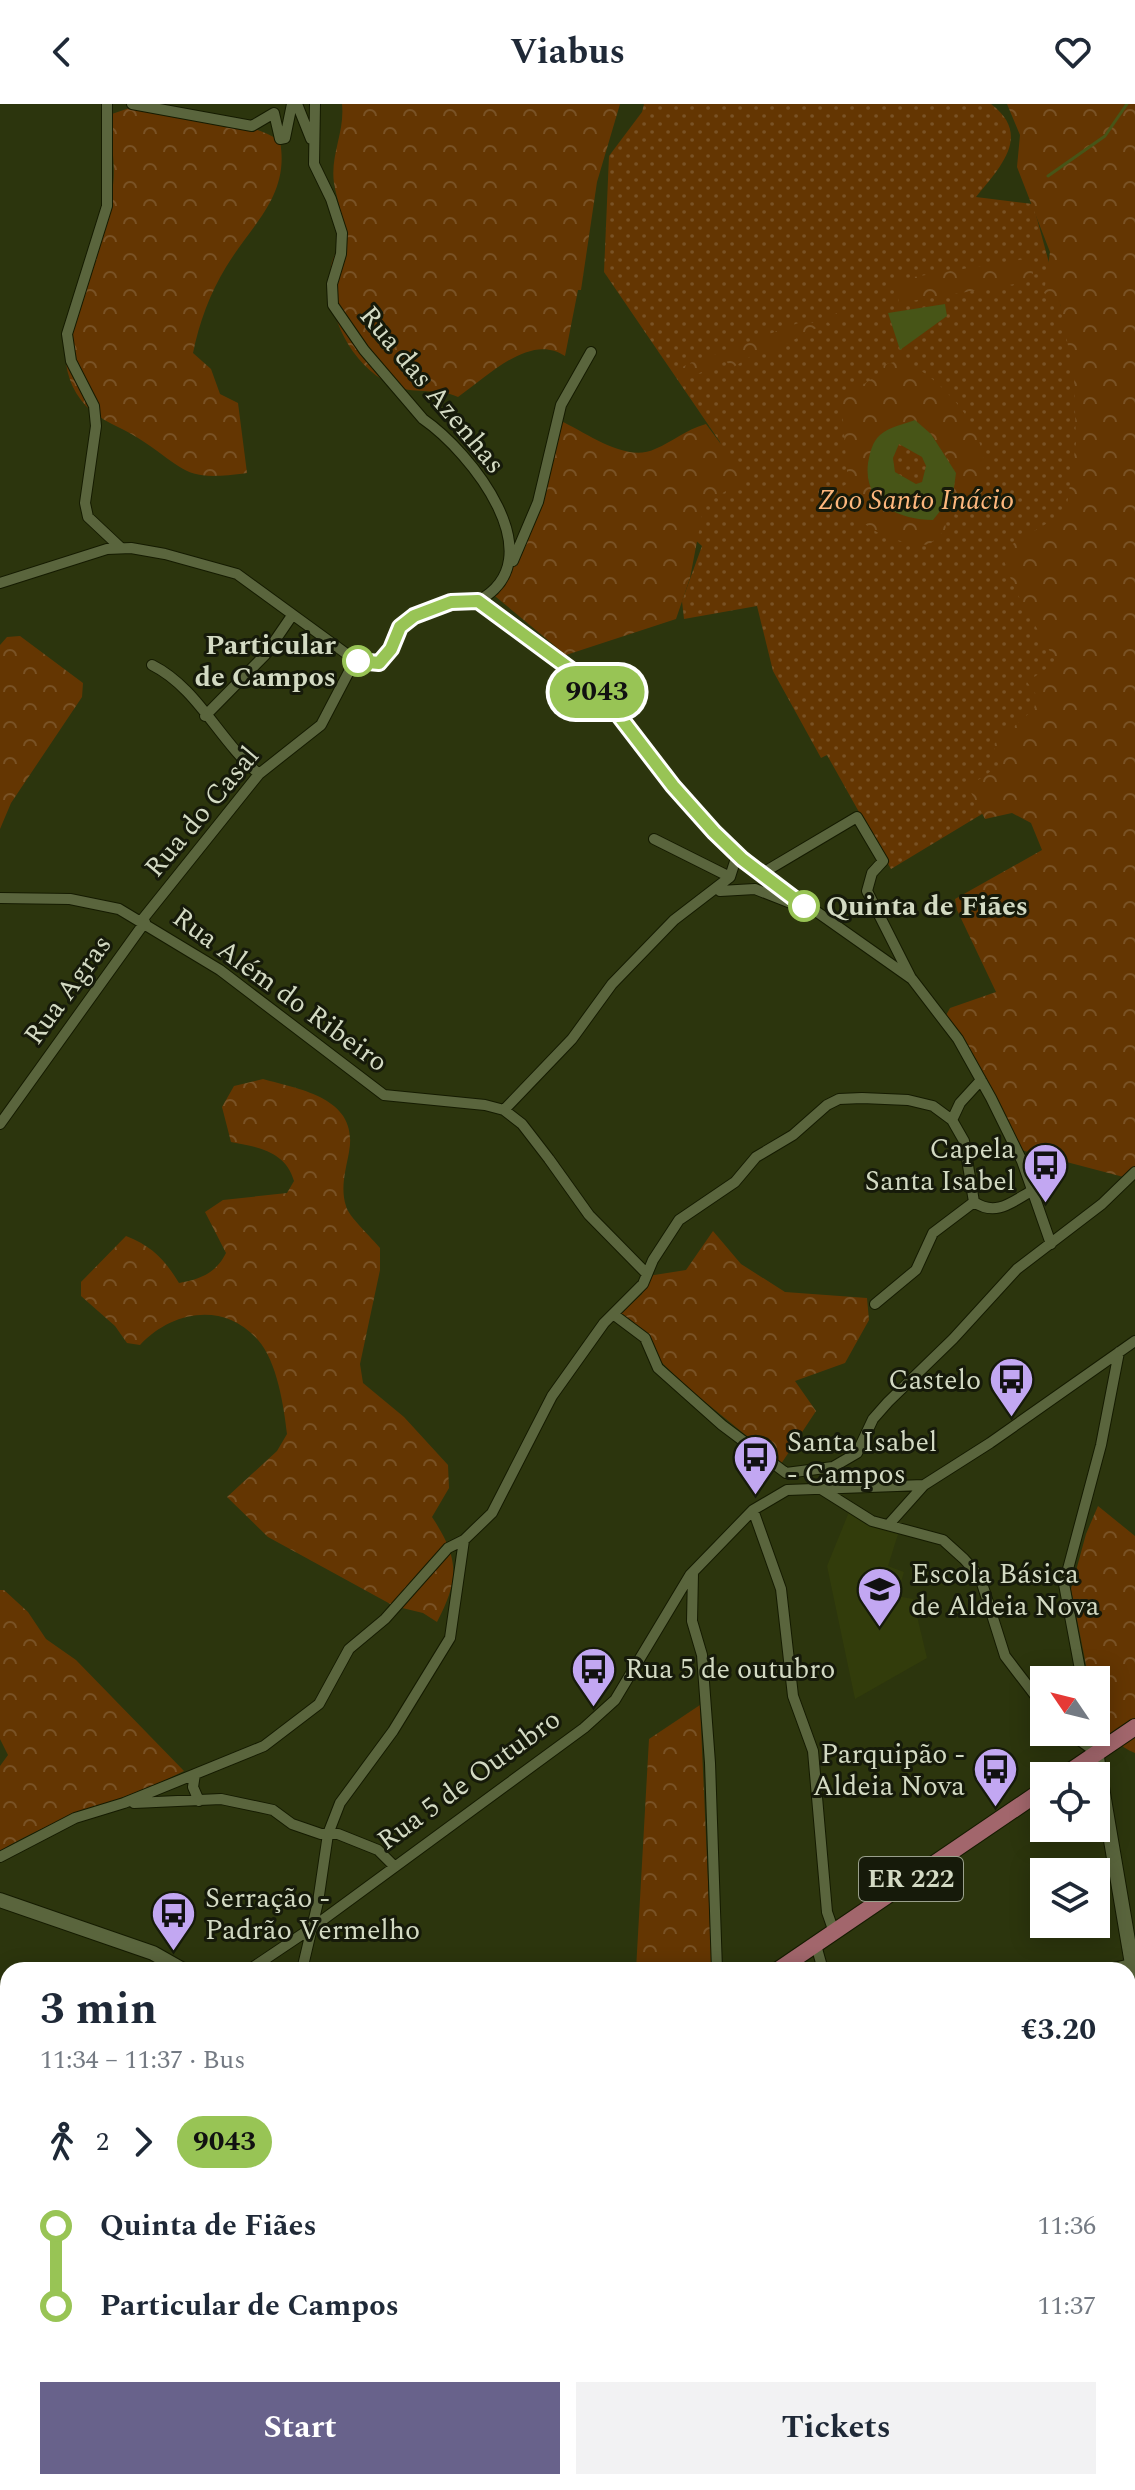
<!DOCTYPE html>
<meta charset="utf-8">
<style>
body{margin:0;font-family:Spectral,serif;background:#f2f2f3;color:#1f2937;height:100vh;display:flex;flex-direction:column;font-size:30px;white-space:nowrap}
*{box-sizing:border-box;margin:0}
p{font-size:26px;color:#747a83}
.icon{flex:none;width:44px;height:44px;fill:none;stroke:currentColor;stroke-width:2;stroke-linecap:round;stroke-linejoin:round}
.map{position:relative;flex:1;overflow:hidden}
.details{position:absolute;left:0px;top:1858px;width:1136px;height:528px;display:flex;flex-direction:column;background:#fff;border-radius:24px 24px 0 0;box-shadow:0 4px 20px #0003}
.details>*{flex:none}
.badge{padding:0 16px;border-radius:26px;font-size:28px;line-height:52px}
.needle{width:52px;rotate:305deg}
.buttons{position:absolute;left:1030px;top:1562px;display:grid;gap:16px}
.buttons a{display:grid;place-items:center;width:80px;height:80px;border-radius:0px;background:#fff;box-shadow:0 4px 20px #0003;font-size:40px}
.map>.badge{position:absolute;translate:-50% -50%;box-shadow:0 0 0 4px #fff}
.legs{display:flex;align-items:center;gap:12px;height:88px;padding:0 40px;font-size:26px}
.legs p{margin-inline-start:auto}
.headline{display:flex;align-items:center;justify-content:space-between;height:136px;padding:0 40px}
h1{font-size:44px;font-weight:700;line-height:60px}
.primary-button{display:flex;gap:16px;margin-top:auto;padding:16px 40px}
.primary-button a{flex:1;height:92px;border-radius:0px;background:#68628b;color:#fff;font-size:32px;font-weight:700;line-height:92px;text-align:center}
.primary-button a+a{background:#f2f2f3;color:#1f2937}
ul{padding:0 40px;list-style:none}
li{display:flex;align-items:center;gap:28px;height:80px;font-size:30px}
li i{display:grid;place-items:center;width:12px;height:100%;margin:0 10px;background:currentColor}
li i::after{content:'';width:20px;height:20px;margin:-10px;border:6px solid;border-radius:50%;background:#fff}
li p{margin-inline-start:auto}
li:first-child i{background:linear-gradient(#0000 50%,currentColor 0)}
li:last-child i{background:linear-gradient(currentColor 50%,#0000 0)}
header{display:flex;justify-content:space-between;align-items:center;height:104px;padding:0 40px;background:#fff;font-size:36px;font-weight:700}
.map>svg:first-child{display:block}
</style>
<header><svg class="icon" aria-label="back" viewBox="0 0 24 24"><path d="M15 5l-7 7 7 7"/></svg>Viabus<svg class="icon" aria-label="heart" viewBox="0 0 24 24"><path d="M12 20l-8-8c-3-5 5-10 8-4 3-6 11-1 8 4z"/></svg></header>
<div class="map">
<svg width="1135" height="2386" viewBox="0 0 1135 2386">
<defs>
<pattern id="green-dots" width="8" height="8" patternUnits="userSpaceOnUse" patternTransform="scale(2)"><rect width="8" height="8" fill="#643602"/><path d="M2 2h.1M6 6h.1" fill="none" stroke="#795225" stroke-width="1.8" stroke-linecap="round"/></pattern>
<pattern id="forest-crowns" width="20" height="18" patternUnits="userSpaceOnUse" patternTransform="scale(2)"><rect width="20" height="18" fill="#643602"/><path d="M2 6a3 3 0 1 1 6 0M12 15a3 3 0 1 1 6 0" fill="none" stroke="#795225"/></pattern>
</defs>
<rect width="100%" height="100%" fill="#2c350d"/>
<path fill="#323c0b" d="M849 1408 899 1427 888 1462 904 1468 897 1492 913 1495 927 1554 855 1595 827 1462Z"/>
<path fill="url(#green-dots)" d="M644 0H991C1032 31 1001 62 976 93L1033 100 1103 357 1045 672 891 765 827 651 821 654 773 567 757 502 684 515 682 497 702 442 692 433 706 378 725 372 720 338 604 168 609 52 642 8Z"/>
<path fill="url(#forest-crowns)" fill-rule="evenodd" d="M141 0C186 19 244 12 280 37 290 92 252 120 226 163 210 189 199 219 193 249L211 265 220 290 238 299 247 369C182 378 188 366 138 334 121 323 99 316 86 302 34 246 92 150 111 90 118 68 110 34 109 11Z
M342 0H620L597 78 581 186H578L565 252C530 228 487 273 458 293 439 284 416 290 397 283 352 266 323 207 331 162 333 151 340 143 342 133 345 113 337 98 334 79 330 51 345 28 342 0Z
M1007 0H1135V1076L1017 1045 1004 1033 993 1003 944 915 950 904 996 888 957 806 955 795 1042 746 1031 719 1012 709 985 715 968 683 1000 661 993 641 1034 605 1037 592 1027 578 1056 558 1015 486 1003 454 1009 442 1066 408 1076 339 1074 273 1060 200 1044 189 1050 148 1017 63 1020 31Z
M1031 154 1034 177 899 199 895 176Z
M840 208H845V214L831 221 828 218 770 248 764 244 732 264 726 257 684 276 676 265 809 215 812 219Z
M902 256C939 273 983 318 984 362 985 382 971 398 958 411L953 409 945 419 946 425 929 441C889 439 853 424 842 383L848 379 841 291 860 277 864 280 884 266 883 261ZM914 316 931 330 952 361 956 369 953 391 948 394 940 410 869 354 883 328Z
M561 317C587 329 626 359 655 345 674 337 685 326 706 320L746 374 704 401 690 474 676 515 566 551 490 488 540 401Z
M20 532 83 579 82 593 11 699 0 725V541L7 533Z
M263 975C302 986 359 994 349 1048 346 1065 340 1084 346 1102 348 1112 372 1134 380 1144V1166L360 1260 363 1279 404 1313 448 1361 449 1384 432 1413C459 1454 460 1474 437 1518L423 1509 394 1502 268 1433 227 1393 277 1347 287 1330C284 1303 277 1257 258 1236 224 1197 172 1207 140 1241L127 1239 115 1222 81 1192V1178L126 1132C152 1142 165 1156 179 1179 201 1175 216 1169 226 1149L205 1108 223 1096 287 1089 294 1077C286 1048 259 1043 231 1038L222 1003 234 982Z
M713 1127 741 1160 785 1188 867 1194 869 1216 845 1259 795 1277 816 1307 781 1360 688 1284 616 1214 642 1190 648 1172 686 1166Z
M1098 1402 1135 1432V1649C1104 1636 1096 1607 1096 1576H1089L1071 1485 1086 1430Z
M0 1486H4L28 1508 46 1535 76 1556 184 1667C124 1698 57 1711 0 1747V1662L8 1651 0 1635Z
M700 1601 712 1866H636L649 1635Z
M38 2378H163L170 2386H27Z"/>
<path fill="#475517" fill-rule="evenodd" d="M945 200 947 212 900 246 888 209Z
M915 316 931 330 956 369 953 391 933 416C897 416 863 398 868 359 870 349 872 338 880 331 889 323 904 320 915 316ZM899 340 922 353 926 362 922 378 916 380 895 368 893 354Z"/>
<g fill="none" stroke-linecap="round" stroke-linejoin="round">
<path stroke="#475517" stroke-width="3" d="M1048 72 1105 32 1127 0"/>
<defs>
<path id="street" d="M107 0V102L67 230 71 257 94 302 96 322 85 399 88 413 121 444
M132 0 252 22 274 9 280 35 285 34 292 0
M297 0 311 35
M315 0 314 60 331 95 342 129 341 150 332 180 333 201 364 246 423 315C471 348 556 455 478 497
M513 457 538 398 561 301 591 248
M0 479 107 445 131 444 165 450 237 470 355 556 379 559 391 545 400 523 414 512 451 498 478 497 581 573 610 600 673 682 742 755 912 875 958 935 991 994 1022 1057 1051 1140
M152 561C198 584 219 637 259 670
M205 612 265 551 291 513
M654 735 730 773
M761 770 857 713 883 757 872 769 867 787 911 874
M720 787 755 785 796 801
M0 794 70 795 119 805 220 866 384 991 485 1001 504 1006 522 1020 549 1055 589 1111 647 1170
M142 816 259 670 321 621 355 556
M504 1006 572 935 612 880 674 816 730 773 737 751
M952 1016 960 999 981 976
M0 1020 145 818
M875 1200 916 1166 933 1129 974 1098
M613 1210 645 1234 658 1264 722 1321 786 1369
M786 1369 833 1363 857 1349 873 1315 888 1298 953 1235 1017 1165 1102 1100 1135 1068
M821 1385 872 1417 943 1436 964 1455 980 1473 1005 1552 1044 1603
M753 1406 781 1485 793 1592 813 1647 827 1808 834 1828
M890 1419 924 1381
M693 1469 692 1517 702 1551 710 1659 717 1866
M1082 1576 1064 1480 1101 1341 1119 1248
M1068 1628 1096 1648
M1092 1628 1096 1648
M195 1670 193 1683 199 1697
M134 1699 221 1695 273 1706 292 1720 321 1730H338L378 1746 394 1762
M0 1753 75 1714 124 1699 264 1642 319 1600 349 1545 385 1515 448 1444 464 1436 492 1409 552 1292 604 1219 643 1180 653 1156 679 1116 735 1078 756 1053 793 1031 827 1001 839 995 862 994 908 996 933 1002 952 1016 964 1037 974 1098C996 1113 1012 1098 1033 1086
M816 1841 823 1866
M249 1866 313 1823 584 1624 615 1596 690 1471 753 1406 787 1386 924 1381 990 1339 1135 1237
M302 1866 318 1798 328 1730 340 1699 393 1627 450 1534 464 1436
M1105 1866 1135 1859
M0 2085 8 2081
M0 2159 8 2165
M0 2205 8 2199
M0 2324 8 2318
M1128 2334 1135 2325
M334 2378 339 2386
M493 2386 505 2378
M1088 2386 1094 2378"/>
<path id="secondary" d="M1096 1648 1132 1860 1128 1871
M0 1796 153 1849 183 1866
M812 2378 819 2386
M984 2386 986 2378"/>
<path id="primary" d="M1063 1672 1135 1623
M778 1866 1044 1685
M12 2386 24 2378"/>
</defs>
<use href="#street" stroke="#151b01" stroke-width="12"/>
<use href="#secondary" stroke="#151b01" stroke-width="16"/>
<use href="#primary" stroke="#151b01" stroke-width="18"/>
<use href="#street" stroke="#5a653d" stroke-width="10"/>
<use href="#secondary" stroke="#5a653d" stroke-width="14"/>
<use href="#primary" stroke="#a2666c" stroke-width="16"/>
</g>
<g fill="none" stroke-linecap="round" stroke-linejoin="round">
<defs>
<path id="line-1" d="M358 557 379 559 391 545 400 523 414 512 451 498 478 497 581 573 610 600 673 682 714 728 742 755 804 802"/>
</defs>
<use href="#line-1" stroke="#fff" stroke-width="18"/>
<use href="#line-1" stroke="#98c455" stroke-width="12"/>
</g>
<defs>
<symbol id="bus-pin" viewBox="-11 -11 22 30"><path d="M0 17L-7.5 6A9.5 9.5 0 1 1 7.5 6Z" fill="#c2a7f2" stroke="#161a0a"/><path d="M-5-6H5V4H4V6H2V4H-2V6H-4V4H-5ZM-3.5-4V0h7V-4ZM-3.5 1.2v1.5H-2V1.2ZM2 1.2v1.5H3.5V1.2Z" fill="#111"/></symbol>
<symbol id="school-pin" viewBox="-11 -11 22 30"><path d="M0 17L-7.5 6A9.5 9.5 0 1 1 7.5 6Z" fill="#c2a7f2" stroke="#161a0a"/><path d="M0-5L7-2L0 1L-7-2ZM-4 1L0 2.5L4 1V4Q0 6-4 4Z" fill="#111"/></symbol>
</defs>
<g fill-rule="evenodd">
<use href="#bus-pin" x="1020" y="1036" width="51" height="69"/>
<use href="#bus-pin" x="986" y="1250" width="51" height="69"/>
<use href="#bus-pin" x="730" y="1328" width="51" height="69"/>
<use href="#school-pin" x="854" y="1460" width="51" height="69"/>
<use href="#bus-pin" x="568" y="1540" width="51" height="69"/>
<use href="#bus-pin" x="970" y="1640" width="51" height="69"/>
<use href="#bus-pin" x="148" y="1784" width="51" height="69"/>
</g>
<g fill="#fff" stroke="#98c455" stroke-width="4">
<circle cx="358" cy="557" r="14"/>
<circle cx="804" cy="802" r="14"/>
</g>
<g text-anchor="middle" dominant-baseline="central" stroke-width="6" stroke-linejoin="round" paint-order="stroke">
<rect fill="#161a0a" stroke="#9aa08c" stroke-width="2" x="859" y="1753" width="104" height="44" rx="6"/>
<g font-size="26" font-weight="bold" fill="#d3dac3">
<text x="911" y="1775">ER 222</text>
</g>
<g font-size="28" fill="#d3dac3" stroke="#161a0a">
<text transform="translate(432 286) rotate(50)">Rua das Azenhas</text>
<text transform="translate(202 708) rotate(-50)">Rua do Casal</text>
<text transform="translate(68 886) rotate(-54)">Rua Agras</text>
<text transform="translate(280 886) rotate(36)">Rua Além do Ribeiro</text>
<text transform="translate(469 1676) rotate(-36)">Rua 5 de Outubro</text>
</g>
<g font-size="28" font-style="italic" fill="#fdb77d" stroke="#161a0a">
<text x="916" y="396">Zoo Santo Inácio</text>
</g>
<g font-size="28" font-weight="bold" fill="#d3dac3" stroke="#161a0a" text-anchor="end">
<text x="336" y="541">Particular<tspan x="336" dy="32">de Campos</tspan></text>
<text x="826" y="802" text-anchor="start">Quinta de Fiães</text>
</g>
<g font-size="28" fill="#d3dac3" stroke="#161a0a" text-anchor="start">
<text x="1015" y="1045" text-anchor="end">Capela<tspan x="1015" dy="32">Santa Isabel</tspan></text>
<text x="981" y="1276" text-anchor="end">Castelo</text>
<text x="787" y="1338">Santa Isabel<tspan x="787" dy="32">- Campos</tspan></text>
<text x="911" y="1470">Escola Básica<tspan x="911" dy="32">de Aldeia Nova</tspan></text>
<text x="625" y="1565">Rua 5 de outubro</text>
<text x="965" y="1650" text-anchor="end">Parquipão -<tspan x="965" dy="32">Aldeia Nova</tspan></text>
<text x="205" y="1794">Serração -<tspan x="205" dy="32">Padrão Vermelho</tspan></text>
</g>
</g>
</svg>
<div class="buttons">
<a><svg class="needle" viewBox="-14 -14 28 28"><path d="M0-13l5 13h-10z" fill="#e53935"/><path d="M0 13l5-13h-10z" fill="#747a83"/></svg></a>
<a><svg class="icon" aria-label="locate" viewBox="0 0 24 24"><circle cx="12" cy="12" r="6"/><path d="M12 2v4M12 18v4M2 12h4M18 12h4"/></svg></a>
<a><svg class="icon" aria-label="layers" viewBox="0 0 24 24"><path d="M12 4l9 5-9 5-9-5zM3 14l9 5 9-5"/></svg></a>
</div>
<b class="badge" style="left:597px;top:588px;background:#98c455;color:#111">9043</b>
<section class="details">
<div class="headline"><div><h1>3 min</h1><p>11:34 – 11:37 · Bus</p></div><b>€3.20</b></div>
<div class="legs"><svg class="icon" aria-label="walk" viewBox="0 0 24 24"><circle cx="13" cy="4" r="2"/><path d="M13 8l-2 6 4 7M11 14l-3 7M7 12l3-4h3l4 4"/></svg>2<svg class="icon" aria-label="forward" viewBox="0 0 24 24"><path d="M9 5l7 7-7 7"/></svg><b class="badge" style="background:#98c455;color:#111">9043</b></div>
<ul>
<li><i style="color:#98c455"></i><b>Quinta de Fiães</b><p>11:36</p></li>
<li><i style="color:#98c455"></i><b>Particular de Campos</b><p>11:37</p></li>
</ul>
<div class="primary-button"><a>Start</a><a>Tickets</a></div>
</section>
</div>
